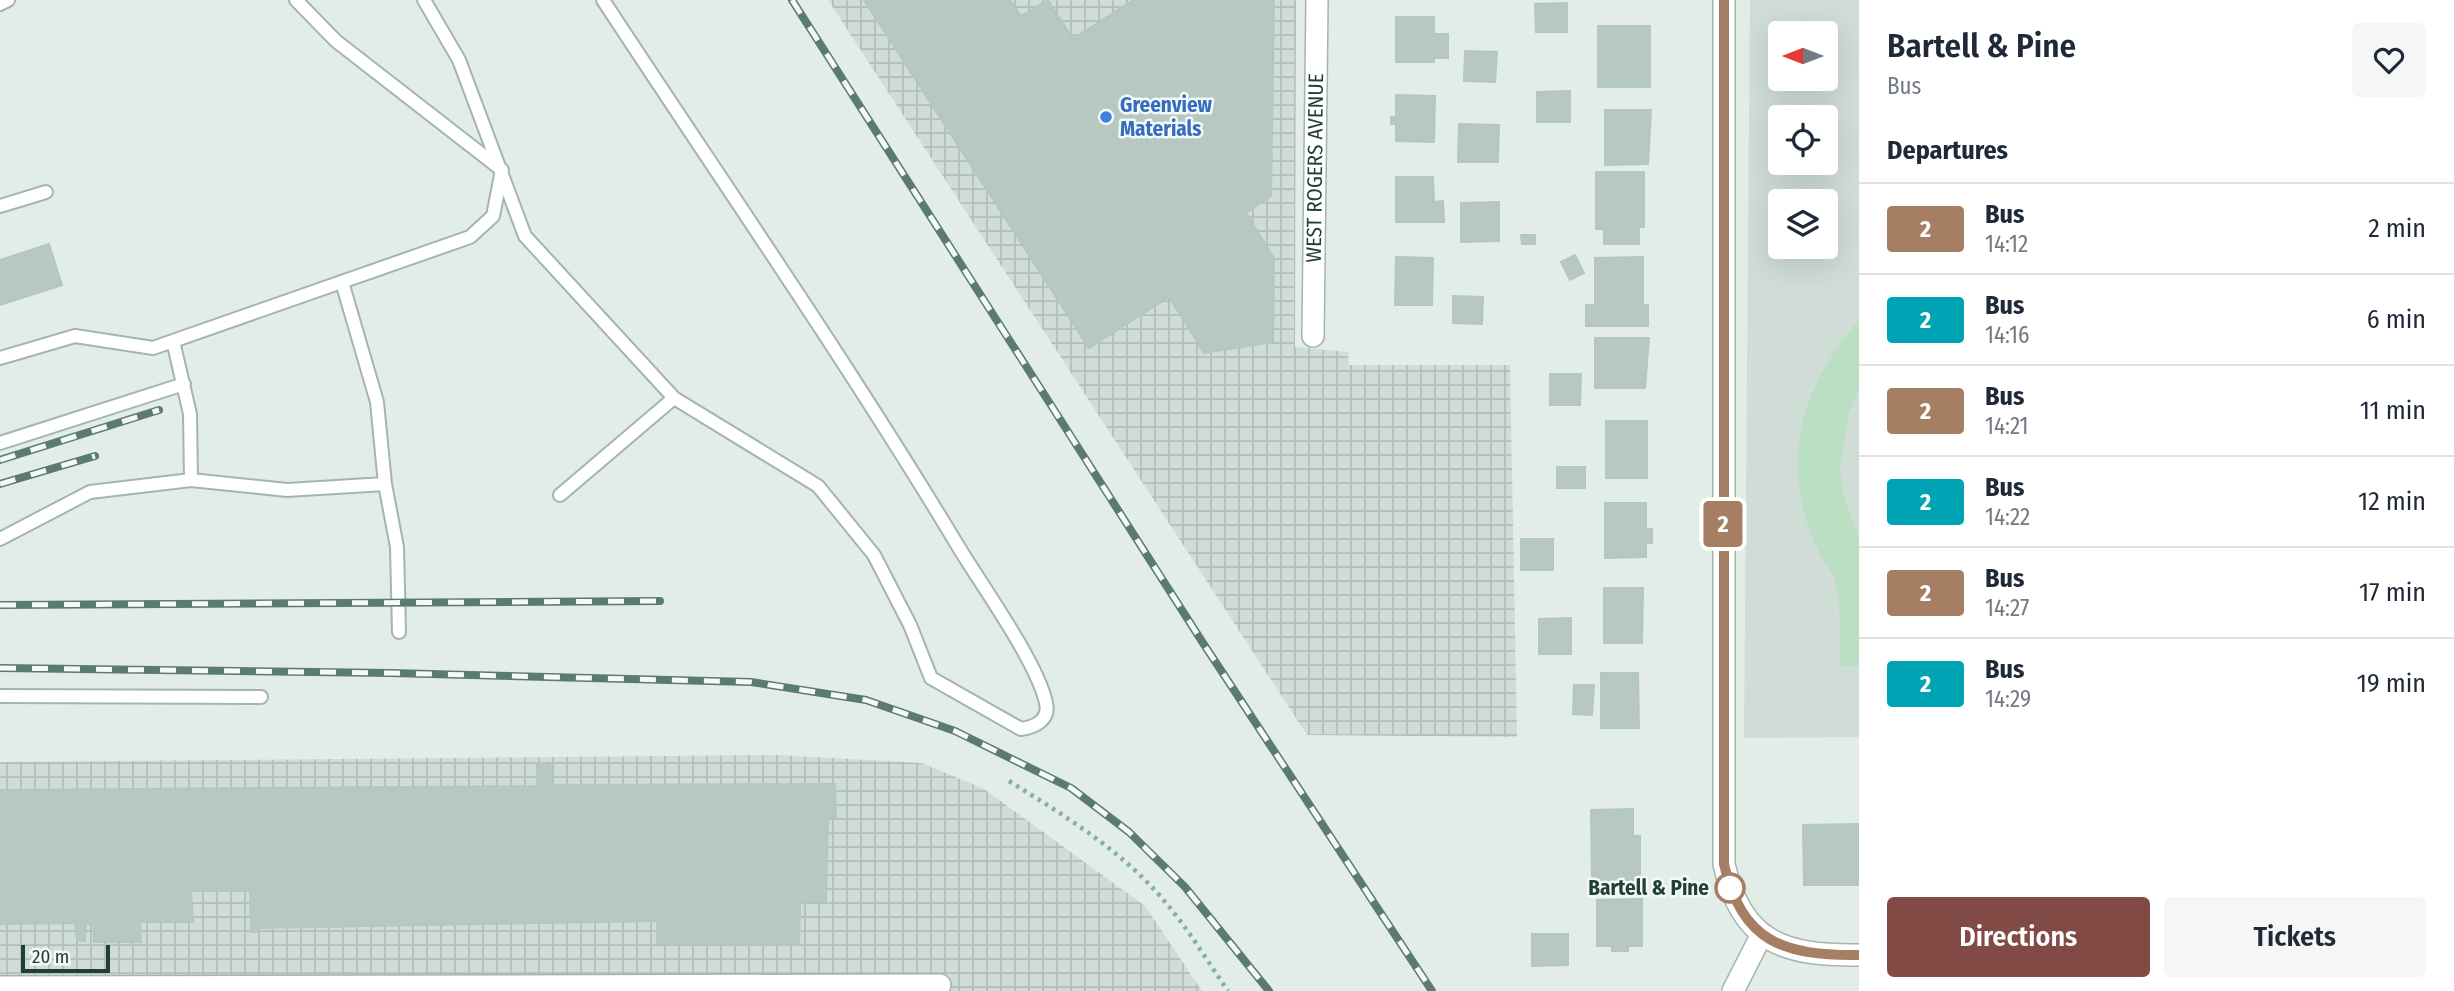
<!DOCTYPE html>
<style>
body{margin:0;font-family:"Fira Sans Condensed",sans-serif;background:#f6f6f7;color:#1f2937;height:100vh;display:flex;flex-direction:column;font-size:26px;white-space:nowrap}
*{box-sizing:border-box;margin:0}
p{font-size:23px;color:#747a83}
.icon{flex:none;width:38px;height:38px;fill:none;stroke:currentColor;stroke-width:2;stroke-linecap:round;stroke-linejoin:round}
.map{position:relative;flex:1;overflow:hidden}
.sheet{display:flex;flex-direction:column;background:#fff;width:595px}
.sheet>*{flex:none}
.badge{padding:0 14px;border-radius:5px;font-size:24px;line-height:46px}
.needle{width:46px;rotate:270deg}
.fabs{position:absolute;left:1768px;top:21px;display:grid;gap:14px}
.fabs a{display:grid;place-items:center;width:70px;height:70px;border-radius:7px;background:#fff;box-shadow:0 7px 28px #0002;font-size:35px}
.scale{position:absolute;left:21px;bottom:18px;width:89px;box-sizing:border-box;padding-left:7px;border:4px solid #213f35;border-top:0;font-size:19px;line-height:24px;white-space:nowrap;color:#213f35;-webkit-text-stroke:5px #f3f9f6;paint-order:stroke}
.map>.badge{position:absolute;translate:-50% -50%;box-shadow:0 0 0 4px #fff}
h2{padding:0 28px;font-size:26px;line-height:63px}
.round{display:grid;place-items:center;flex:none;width:74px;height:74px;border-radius:7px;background:#f6f6f7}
.head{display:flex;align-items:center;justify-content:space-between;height:119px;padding:0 28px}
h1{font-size:33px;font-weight:600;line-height:52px}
.cta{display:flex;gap:14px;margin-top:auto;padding:14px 28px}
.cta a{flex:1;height:80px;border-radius:7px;background:#814a44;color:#fff;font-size:28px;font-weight:600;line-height:80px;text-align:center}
.cta a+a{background:#f6f6f7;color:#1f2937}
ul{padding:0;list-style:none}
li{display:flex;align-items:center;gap:21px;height:91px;padding:0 28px;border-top:2px solid #e0e1e3}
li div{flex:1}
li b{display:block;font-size:26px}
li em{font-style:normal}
li .badge{min-width:77px;font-weight:700;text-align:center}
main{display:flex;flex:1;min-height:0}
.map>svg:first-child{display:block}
</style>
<main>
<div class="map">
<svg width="1859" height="991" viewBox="0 0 1859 991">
<defs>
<pattern id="industrial-grid" width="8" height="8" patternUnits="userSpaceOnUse" patternTransform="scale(1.75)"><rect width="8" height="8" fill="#d0ddd6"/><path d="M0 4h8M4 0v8" fill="none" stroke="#b2bfb8"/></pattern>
</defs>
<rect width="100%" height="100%" fill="#e2ede7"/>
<path fill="#d0ddd6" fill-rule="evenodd" d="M1750 0H1859V737L1744 738ZM1780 33H1825V79H1780ZM1780 117H1825V163H1780ZM1780 201H1825V247H1780Z"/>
<path fill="url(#industrial-grid)" d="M828 0H1296L1295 347 1348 352 1349 365H1510L1517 737 1307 735Z
M776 755 922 763 984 789 1145 906 1202 991H0V762Z"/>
<path fill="#badfc2" d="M1859 320V389L1848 415 1840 471 1844 497 1859 537V666H1841C1839 641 1842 604 1835 581 1833 573 1826 565 1822 558 1814 544 1808 527 1804 513 1785 437 1811 376 1859 320Z"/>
<path fill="#b7c8c0" stroke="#b4c7be" stroke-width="2" d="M864 0H1010L1021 16 1048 0 1073 39 1133 0H1274L1271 196 1246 213 1274 258 1273 342 1204 353 1169 297 1089 348Z
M1567 3V32H1536L1535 4Z
M1396 17H1434V34H1448V58H1434V62H1396Z
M1598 26H1650V87H1598Z
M1465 51 1497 52 1495 82 1464 81Z
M1570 91V122H1537V92Z
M1396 95 1435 96 1434 142 1396 141V124H1391V117H1396Z
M1605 110H1651L1648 164 1605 165Z
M1459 124 1499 125 1498 162H1458Z
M1596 172H1644V227H1639V244H1604V229H1596Z
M1396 177H1433L1434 202 1443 201 1444 222H1396Z
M1499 202V241L1461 242V203Z
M1521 235H1535V244H1522Z
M49 244 62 285 0 305V260Z
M1575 255 1584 273 1570 280 1561 262Z
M1396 257 1433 258 1432 305H1395Z
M1643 257V305H1648V326H1586V305H1595V258Z
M1453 296 1483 297 1482 324 1453 323Z
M1595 338H1649L1645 388H1595Z
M1550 374H1581L1580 405H1550Z
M1606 421H1647V478H1606Z
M1557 467H1585V488H1557Z
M1605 503H1646V529H1652V543H1646V557L1605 558Z
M1521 539H1553V570H1521Z
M1604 588H1643L1642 643H1604Z
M1571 618V654H1539V619Z
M1601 673H1638L1639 728H1601Z
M1574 685H1594L1592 715 1573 714Z
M537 763H550L553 785 835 784 836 817H828L826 901 800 903 799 945 657 944V921L258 928V932H251L250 891H191L193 922H140L141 942H94V924H86L85 941 77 940 75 923 0 924V790L537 786Z
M1633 809V836H1640V880H1592L1591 810Z
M1859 824V885H1804L1803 825Z
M1642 899V946H1628V951H1612V946H1597V900Z
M1532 934H1568V965L1532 966Z"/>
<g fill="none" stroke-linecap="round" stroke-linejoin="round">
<defs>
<path id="service" d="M424 0 459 60 525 236 674 398 818 486 874 555 910 625 931 678 1021 729C1035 727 1050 720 1046 703 1038 664 983 587 961 551 848 363 723 183 603 0
M0 4 8 0
M0 206 46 192
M342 282 377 402 385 484 397 547 399 632
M0 358 75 336 153 348 470 237 493 216 502 170 336 41 296 0
M0 443 184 384
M191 480 287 490 385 484
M560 495 674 398
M0 539 90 492 191 480 190 414 173 341
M0 696 261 697"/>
<g id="minor">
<path d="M1724 0V864C1741 942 1784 956 1859 955"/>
<path id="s1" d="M1313 336 1317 0"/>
<path d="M0 987 940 985"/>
<path d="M1733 991 1762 934"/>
</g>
</defs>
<use href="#service" stroke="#a4b5ae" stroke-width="16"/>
<use href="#minor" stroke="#a4b5ae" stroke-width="24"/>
<path stroke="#81b2a0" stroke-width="4.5" stroke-dasharray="3.5 5" stroke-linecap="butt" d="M1009 781C1065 816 1123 851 1166 903 1189 930 1208 962 1228 991"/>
<use href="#service" stroke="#fff" stroke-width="12"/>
<use href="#minor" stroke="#fff" stroke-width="21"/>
<defs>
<path id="rail" d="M792 0 1203 643 1432 991
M0 460 159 410
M0 484 95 456
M0 605 660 601
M0 668 390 673 751 682 866 700 955 731 1071 788 1129 832 1185 887 1269 991"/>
</defs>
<use href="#rail" stroke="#5c7b70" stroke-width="8"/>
<use href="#rail" stroke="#f3f9f6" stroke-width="5" stroke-dasharray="16" stroke-linecap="butt"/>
</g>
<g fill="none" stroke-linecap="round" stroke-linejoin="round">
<defs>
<path id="line" d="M1724 0V864C1741 942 1784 956 1859 955"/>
</defs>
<use href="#line" stroke="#fff" stroke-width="16"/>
<use href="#line" stroke="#a57e64" stroke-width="10"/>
</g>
<circle fill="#3f7fe0" stroke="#f3f9f6" stroke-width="2.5" cx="1106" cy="117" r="7"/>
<circle fill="#fff" stroke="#a57e64" stroke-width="3.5" cx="1730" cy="888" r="14"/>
<g text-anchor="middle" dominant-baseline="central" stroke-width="5" stroke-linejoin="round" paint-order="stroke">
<g font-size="21" font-weight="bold" fill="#366cbe" stroke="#f3f9f6" text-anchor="start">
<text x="1120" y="105">Greenview<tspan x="1120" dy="24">Materials</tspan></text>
</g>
<g font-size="21" fill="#213f35" stroke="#f3f9f6">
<text stroke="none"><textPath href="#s1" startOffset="168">WEST ROGERS AVENUE</textPath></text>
</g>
<g font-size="21" font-weight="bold" fill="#213f35" stroke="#f3f9f6" text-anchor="end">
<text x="1709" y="888">Bartell &amp; Pine</text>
</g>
</g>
</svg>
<div class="fabs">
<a><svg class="needle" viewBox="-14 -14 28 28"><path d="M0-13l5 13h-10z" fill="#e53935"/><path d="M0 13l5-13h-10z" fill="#747a83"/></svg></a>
<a><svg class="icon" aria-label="locate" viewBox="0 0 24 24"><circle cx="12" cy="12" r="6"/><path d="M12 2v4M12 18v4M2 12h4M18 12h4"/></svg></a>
<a><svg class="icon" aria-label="layers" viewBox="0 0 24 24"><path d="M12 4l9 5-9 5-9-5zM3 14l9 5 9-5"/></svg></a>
</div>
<div class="scale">20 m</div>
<b class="badge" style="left:1723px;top:524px;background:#a57e64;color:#fff">2</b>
</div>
<section class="sheet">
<div class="head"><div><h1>Bartell &amp; Pine</h1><p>Bus</p></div><a class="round"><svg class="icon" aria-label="heart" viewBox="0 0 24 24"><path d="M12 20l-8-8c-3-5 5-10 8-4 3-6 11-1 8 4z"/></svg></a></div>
<h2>Departures</h2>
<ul>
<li><span class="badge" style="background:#a57e64;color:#fff">2</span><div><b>Bus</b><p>14:12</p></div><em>2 min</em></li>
<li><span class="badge" style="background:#00a3b4;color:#fff">2</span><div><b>Bus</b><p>14:16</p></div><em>6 min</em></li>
<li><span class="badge" style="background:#a57e64;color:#fff">2</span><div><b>Bus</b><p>14:21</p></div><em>11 min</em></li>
<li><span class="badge" style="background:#00a3b4;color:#fff">2</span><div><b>Bus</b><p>14:22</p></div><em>12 min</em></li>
<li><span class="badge" style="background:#a57e64;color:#fff">2</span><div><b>Bus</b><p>14:27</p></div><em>17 min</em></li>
<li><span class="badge" style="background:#00a3b4;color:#fff">2</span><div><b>Bus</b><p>14:29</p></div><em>19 min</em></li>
</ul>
<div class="cta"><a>Directions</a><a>Tickets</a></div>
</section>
</main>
